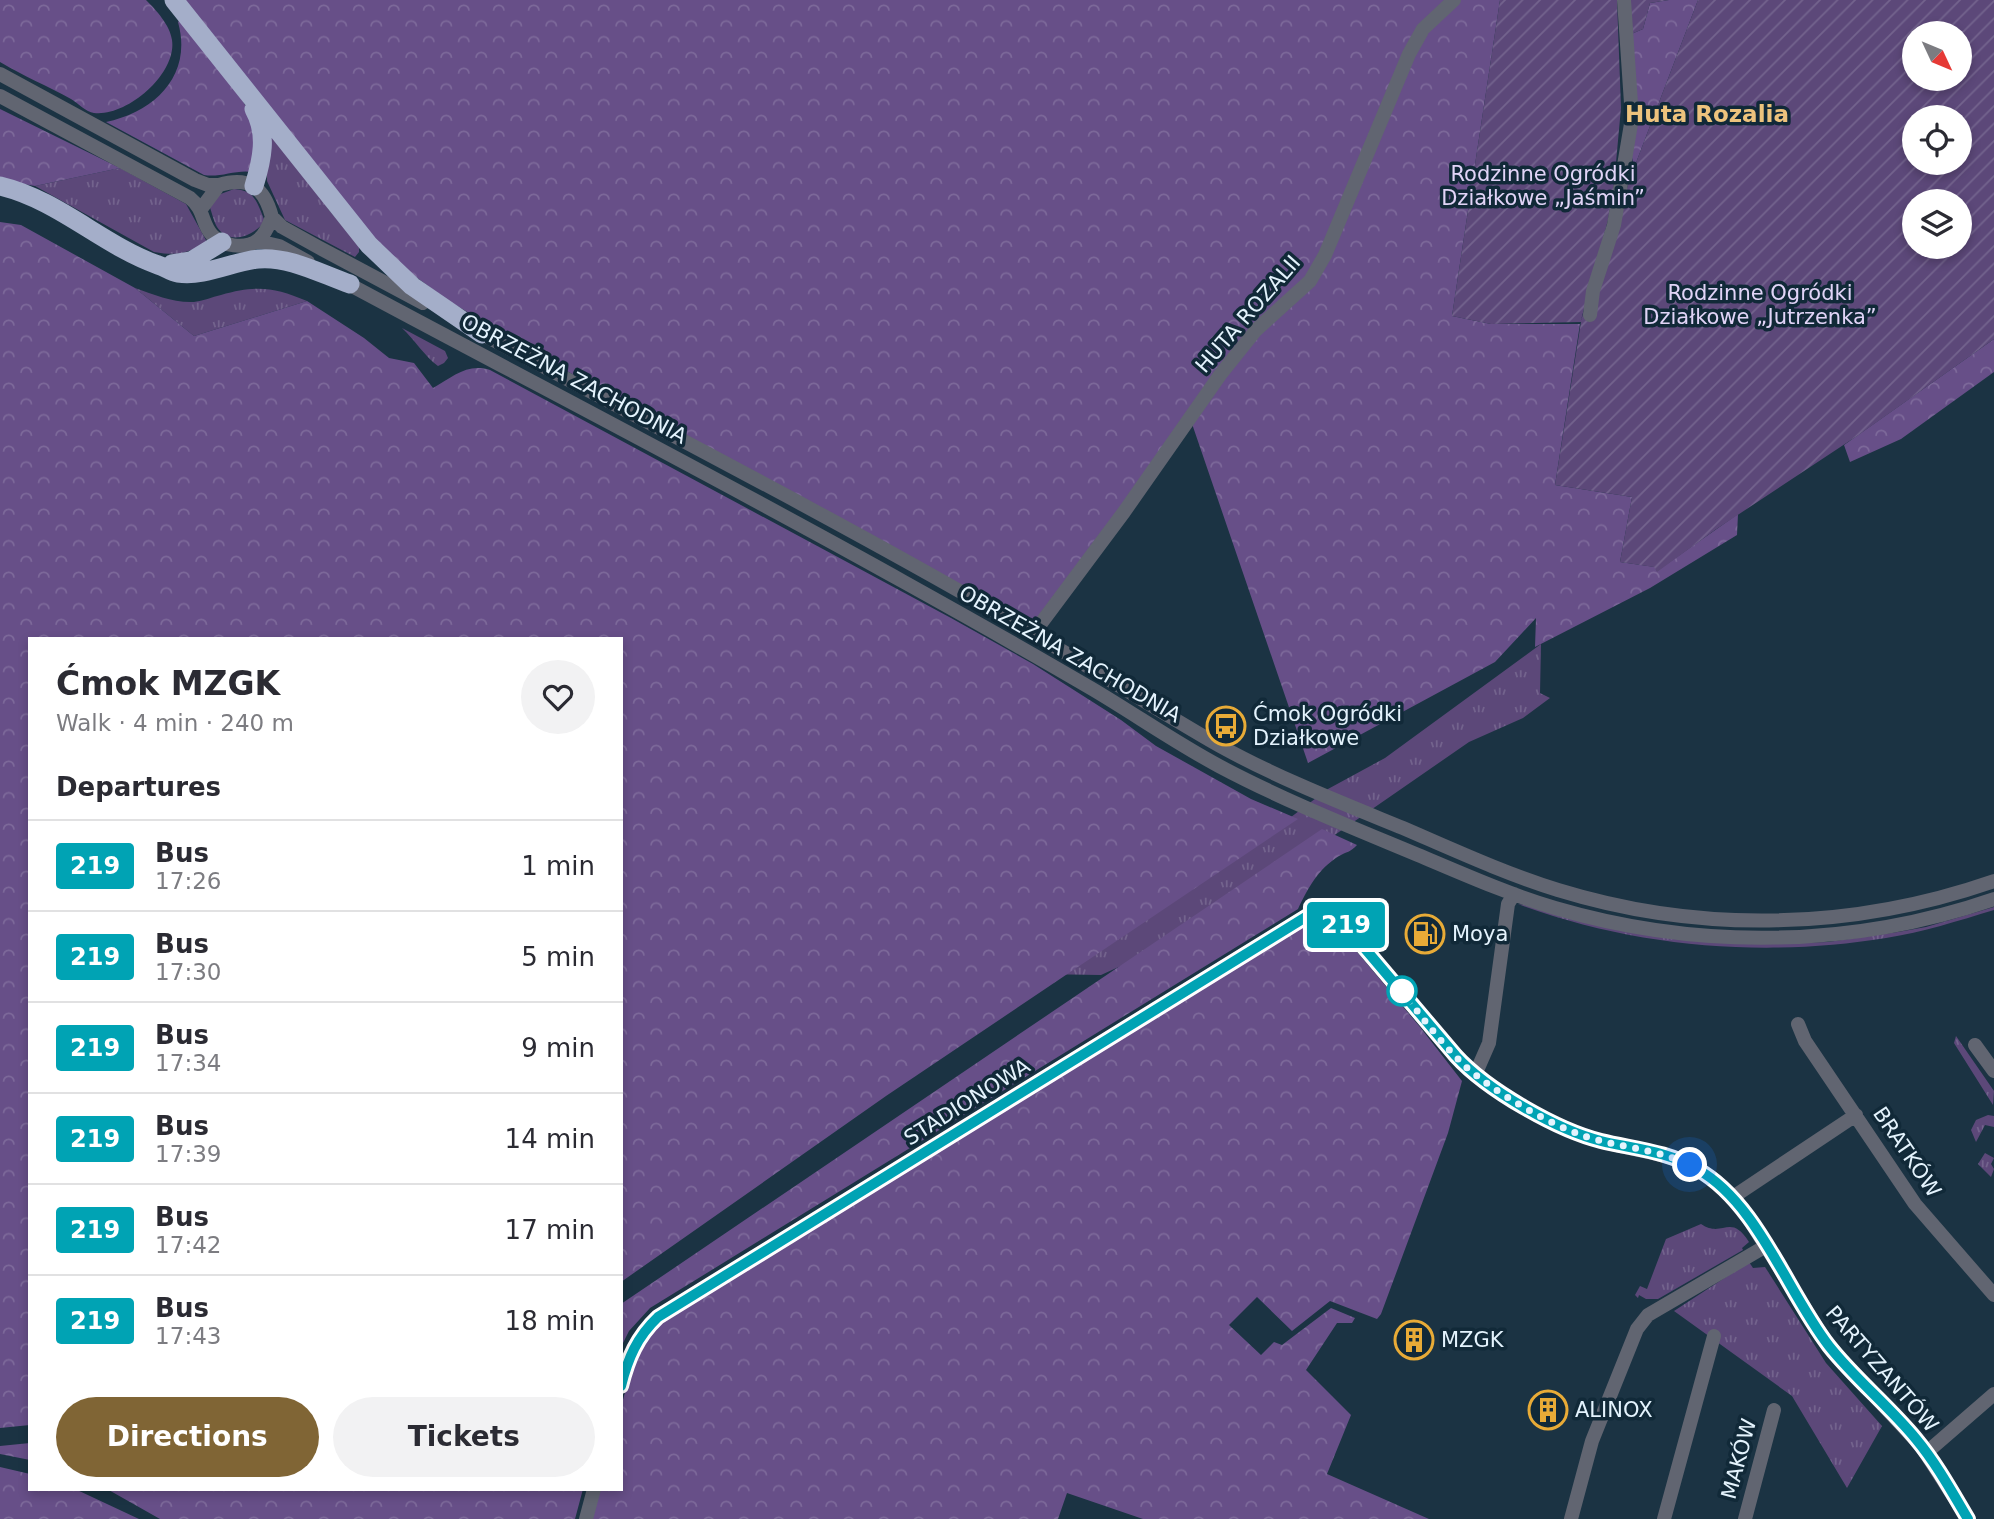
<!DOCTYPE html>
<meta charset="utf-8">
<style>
body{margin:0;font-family:"DejaVu Sans",sans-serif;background:#f2f2f3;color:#2b2b33;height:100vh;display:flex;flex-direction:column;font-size:26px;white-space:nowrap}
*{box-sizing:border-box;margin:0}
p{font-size:23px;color:#7c7c81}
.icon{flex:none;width:38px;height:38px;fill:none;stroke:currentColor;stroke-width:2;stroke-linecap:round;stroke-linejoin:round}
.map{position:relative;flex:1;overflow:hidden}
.sheet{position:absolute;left:28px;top:637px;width:595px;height:854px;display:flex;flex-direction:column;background:#fff;border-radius:0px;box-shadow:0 4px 10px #0003}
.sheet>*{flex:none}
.badge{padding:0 14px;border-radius:5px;font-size:24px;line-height:46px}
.needle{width:46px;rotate:134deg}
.controls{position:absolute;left:1902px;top:21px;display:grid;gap:14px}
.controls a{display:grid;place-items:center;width:70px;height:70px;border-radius:50%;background:#fff;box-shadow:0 4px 10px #0003;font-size:35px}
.you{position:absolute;width:35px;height:35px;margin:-18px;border:5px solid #fff;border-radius:50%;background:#1a73e8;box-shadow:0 0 0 10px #1a73e833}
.map>.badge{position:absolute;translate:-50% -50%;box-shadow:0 0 0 4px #fff}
h2{padding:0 28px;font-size:26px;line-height:63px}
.round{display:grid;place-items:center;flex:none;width:74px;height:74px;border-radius:37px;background:#f2f2f3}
.head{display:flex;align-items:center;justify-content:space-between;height:119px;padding:0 28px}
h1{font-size:33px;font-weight:700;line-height:52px}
.button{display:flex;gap:14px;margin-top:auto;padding:14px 28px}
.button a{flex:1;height:80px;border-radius:42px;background:#806535;color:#fff;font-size:28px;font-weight:700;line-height:80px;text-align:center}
.button a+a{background:#f2f2f3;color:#2b2b33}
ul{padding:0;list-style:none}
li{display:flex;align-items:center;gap:21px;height:91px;padding:0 28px;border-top:2px solid #e1e1e2}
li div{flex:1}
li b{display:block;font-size:26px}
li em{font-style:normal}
li .badge{min-width:77px;font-weight:700;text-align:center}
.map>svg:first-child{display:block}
</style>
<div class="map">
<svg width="1994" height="1519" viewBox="0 0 1994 1519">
<defs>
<pattern id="grass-tufts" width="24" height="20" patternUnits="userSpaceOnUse" patternTransform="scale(1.75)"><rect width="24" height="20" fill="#5c4879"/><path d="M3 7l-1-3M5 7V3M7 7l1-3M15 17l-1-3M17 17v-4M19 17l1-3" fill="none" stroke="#73638d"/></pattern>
<pattern id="forest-crowns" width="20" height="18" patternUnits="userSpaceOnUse" patternTransform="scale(1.75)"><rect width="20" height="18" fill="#674f88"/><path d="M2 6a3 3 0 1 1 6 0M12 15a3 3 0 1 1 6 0" fill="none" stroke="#7d699a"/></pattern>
<pattern id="garden-furrows" width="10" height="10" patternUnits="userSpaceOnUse" patternTransform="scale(1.75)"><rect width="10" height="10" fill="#5c4879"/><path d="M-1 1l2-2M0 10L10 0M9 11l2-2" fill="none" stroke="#73638d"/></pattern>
</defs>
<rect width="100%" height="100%" fill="#1b3343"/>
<path fill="url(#grass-tufts)" d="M265 118 329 210 359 246V252L355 257 285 220 267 181Z
M120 168 186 204 207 242C186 254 178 256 154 252L35 186Z
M234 189C256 190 257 204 265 221 254 236 229 246 217 227 213 220 212 212 209 205L218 195Z
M135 288C155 295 173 303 194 302 203 301 212 297 221 295 256 285 274 287 307 301L194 336Z
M402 328 445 351 448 358 444 363 438 366C426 358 414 339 402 328Z
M1541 644 1540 693 1550 698 1523 718 1469 742 1193 933 1101 975 1036 974 1249 849 1328 789 1385 758Z
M1518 904 1762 944 1828 942 1898 932 1926 927 1994 907V910C1958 921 1923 932 1886 938 1764 958 1634 947 1518 904Z
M1956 1036 1994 1091 1993 1105 1954 1043Z
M1988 1115 1994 1116V1127L1985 1125 1976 1142 1971 1130 1976 1120Z
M1985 1153 1994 1158 1991 1164 1994 1169 1991 1177 1978 1164Z
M1701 1224C1723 1239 1730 1212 1749 1242L1742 1248 1743 1250 1658 1299H1646L1639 1295 1638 1298 1635 1295 1640 1286 1647 1289 1666 1239Z
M1749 1262 1753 1268 1765 1267 1826 1363 1882 1426 1847 1488 1792 1396 1674 1311Z"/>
<path fill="url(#forest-crowns)" d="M0 0H146C156 10 170 25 172 40 177 74 127 117 94 113 86 112 78 103 71 99 48 86 23 76 0 62Z
M184 0H1500L1452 316 1491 324H1580L1555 485 1632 497 1620 562 1655 567 1657 571 1738 514 1737 535 1650 588 1535 647 1536 618 1495 662 1308 763 1189 415 1031 626 554 364 449 301 387 256Z
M1669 0H1698L1634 168 1631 152 1629 35 1643 29 1650 3Z
M180 20C200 46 249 98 255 128 257 142 253 158 253 172 236 169 220 178 204 175L106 122C155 112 193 75 178 22Z
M0 109 120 168 35 186 0 180Z
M0 222 21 225 135 288 194 336 307 301 364 338 389 358 414 363 433 388C453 377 467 363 490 370L951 618 1033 664 1121 720 1156 746 1251 799 1298 819 886 1096 621 1282V639H30V1425L0 1428Z
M1994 339V372L1901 439 1850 462 1844 445Z
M1322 829 1357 845C1351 852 1346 852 1339 856 1318 869 1308 888 1298 909L650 1308 629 1331 621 1347V1304Z
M1321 921 1337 928 1420 1027 1462 1081 1448 1133 1381 1314 1377 1319 1330 1301 1292 1331 1257 1297 1229 1325 1261 1355 1274 1342 1282 1345 1331 1308 1355 1318 1352 1323H1337L1306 1370 1351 1415 1327 1474 1429 1519H1143L1067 1493 1058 1519H592L599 1489H621V1407L633 1363 651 1330 1302 925 1305 928Z
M30 1443V1460L0 1454V1446Z
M0 1467 30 1474V1489H75L139 1519H0Z
M107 1489H583L575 1519H160Z"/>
<path fill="url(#garden-furrows)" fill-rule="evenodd" d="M1500 0H1617L1621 108 1614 184 1608 220 1581 320 1634 168 1698 0H1994V339L1860 434 1715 530 1657 572 1654 567 1620 562 1632 497 1555 485 1581 322 1491 324 1452 316ZM1914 33H1960V79H1914ZM1914 117H1960V163H1914ZM1914 201H1960V247H1914Z
M1627 0H1669L1650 3 1643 29 1629 35Z"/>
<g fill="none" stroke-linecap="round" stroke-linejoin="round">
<path stroke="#616571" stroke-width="14" d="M0 74 195 180 208 185H219
M0 96 190 198C205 210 201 223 212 235 222 246 245 250 258 240 265 235 269 225 272 217 264 187 249 176 219 185L201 209
M272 217 282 227 318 247 423 303
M258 241 279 246 308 262
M341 280C529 381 718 478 904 582 967 617 1031 653 1094 690 1136 715 1176 743 1219 766 1283 800 1351 827 1418 855 1463 874 1508 894 1555 908 1698 950 1852 948 1994 899
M1590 315 1593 291 1614 225 1632 118 1624 0
M475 330C650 424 826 514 998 613 1073 656 1145 703 1220 746 1278 778 1342 803 1403 828 1454 850 1506 874 1558 890 1701 934 1853 930 1994 881
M1033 634 1124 512 1220 375 1256 330 1310 281 1325 255 1409 54 1423 29 1454 0
M1798 1024 1805 1041 1915 1204 1994 1295
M1975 1045 1994 1071
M1475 1075 1489 1043 1508 904 1514 894
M1733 1197 1856 1115
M621 1386C628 1358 637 1337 658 1317L1303 918C1316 910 1326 909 1339 918L1456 1056C1485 1087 1546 1124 1587 1137 1650 1158 1701 1148 1745 1213L1823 1337 1841 1360 1921 1446 1968 1519
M1926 1453 1994 1394
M586 1519 594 1489
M1571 1519 1592 1441 1637 1329 1648 1315 1766 1246
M1664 1519 1714 1336
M1745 1519 1774 1410"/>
<path stroke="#a4aec9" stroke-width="19" d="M174 0 369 245 412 286 482 334
M254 109C268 134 262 160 254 186
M0 186C59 200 102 245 158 265 165 267 171 272 178 273 204 277 232 262 258 259 289 256 321 274 350 284
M172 264 191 261 222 242"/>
</g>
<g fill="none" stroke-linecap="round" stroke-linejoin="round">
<defs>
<path id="line" d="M621 1386C628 1358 637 1337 658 1317L1309 915 1325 911 1339 918 1456 1056C1487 1090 1557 1130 1601 1141 1634 1149 1667 1151 1697 1169 1758 1203 1787 1292 1829 1346 1855 1379 1889 1406 1916 1439 1936 1463 1952 1492 1968 1519"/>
</defs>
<use href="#line" stroke="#fff" stroke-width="16"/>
<use href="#line" stroke="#00a3b4" stroke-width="10"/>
<path stroke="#e4f3fd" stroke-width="7" stroke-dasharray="0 12.6" d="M1402 991C1421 1016 1441 1043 1464 1065 1492 1091 1550 1125 1587 1137 1622 1148 1657 1149 1690 1165"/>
</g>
<defs>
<symbol id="bus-ring" viewBox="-11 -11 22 22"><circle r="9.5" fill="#112938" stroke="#e8ab37" stroke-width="1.5"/><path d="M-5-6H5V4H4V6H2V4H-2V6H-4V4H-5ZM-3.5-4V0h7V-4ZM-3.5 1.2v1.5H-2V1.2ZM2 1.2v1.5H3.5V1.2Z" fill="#e8ab37"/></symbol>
<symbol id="fuel-ring" viewBox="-11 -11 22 22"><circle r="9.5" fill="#112938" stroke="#e8ab37" stroke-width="1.5"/><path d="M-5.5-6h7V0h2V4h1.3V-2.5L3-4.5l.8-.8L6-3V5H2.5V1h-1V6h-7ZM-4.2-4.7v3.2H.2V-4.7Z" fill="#e8ab37"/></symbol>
<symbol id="building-ring" viewBox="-11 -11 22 22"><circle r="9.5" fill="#112938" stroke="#e8ab37" stroke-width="1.5"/><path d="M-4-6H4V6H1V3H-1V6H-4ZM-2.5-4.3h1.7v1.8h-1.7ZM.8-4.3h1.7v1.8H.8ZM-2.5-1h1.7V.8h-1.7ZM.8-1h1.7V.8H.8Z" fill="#e8ab37"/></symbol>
</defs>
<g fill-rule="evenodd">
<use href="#bus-ring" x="1204" y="704" width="44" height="44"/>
<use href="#fuel-ring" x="1403" y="912" width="44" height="44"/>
<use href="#building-ring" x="1392" y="1318" width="44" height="44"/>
<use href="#building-ring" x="1526" y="1388" width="44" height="44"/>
</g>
<circle fill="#fff" stroke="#00a3b4" stroke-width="3.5" cx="1402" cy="991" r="14"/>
<g text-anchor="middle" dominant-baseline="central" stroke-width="7" stroke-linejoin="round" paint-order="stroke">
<g font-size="21" fill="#e1d4f7" stroke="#112938">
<text x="1543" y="174">Rodzinne Ogródki<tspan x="1543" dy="24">Działkowe „Jaśmin”</tspan></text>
<text x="1760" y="293">Rodzinne Ogródki<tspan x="1760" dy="24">Działkowe „Jutrzenka”</tspan></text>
</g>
<g font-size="21" fill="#e4f3fd" stroke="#112938">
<text transform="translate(1248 314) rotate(-49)">HUTA ROZALII</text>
<text transform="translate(574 379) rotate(28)">OBRZEŻNA ZACHODNIA</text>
<text transform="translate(1070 654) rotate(30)">OBRZEŻNA ZACHODNIA</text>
<text transform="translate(967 1102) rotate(-32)">STADIONOWA</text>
<text transform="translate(1907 1152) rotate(56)">BRATKÓW</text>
<text transform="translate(1882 1369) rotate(49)">PARTYZANTÓW</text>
<text transform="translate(1739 1459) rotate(-75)">MAKÓW</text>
</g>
<g font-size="21" fill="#e4f3fd" stroke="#112938" text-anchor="start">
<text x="1253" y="714">Ćmok Ogródki<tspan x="1253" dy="24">Działkowe</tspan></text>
<text x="1452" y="934">Moya</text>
<text x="1441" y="1340">MZGK</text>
<text x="1575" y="1410">ALINOX</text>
</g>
<g font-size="23" font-weight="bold" fill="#edc37d" stroke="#112938">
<text x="1707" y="114">Huta Rozalia</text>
</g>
</g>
</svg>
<div class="controls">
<a><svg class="needle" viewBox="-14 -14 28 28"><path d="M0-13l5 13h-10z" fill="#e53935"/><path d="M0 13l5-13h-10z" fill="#7c7c81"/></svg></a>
<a><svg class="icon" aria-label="locate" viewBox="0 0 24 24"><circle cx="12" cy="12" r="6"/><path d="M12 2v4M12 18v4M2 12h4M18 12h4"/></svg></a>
<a><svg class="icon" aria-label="layers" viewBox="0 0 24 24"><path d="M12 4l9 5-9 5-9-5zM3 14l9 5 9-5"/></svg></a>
</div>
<div class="you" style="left:1690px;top:1165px"></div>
<b class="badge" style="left:1346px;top:925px;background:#00a3b4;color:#fff">219</b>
<section class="sheet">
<div class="head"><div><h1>Ćmok MZGK</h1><p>Walk · 4 min · 240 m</p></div><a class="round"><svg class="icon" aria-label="heart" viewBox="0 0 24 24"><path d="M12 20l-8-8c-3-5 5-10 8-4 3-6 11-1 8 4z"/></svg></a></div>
<h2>Departures</h2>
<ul>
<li><span class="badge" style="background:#00a3b4;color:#fff">219</span><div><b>Bus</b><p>17:26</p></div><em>1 min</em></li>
<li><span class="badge" style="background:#00a3b4;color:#fff">219</span><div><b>Bus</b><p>17:30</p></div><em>5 min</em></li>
<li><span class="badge" style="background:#00a3b4;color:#fff">219</span><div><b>Bus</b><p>17:34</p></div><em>9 min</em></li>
<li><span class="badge" style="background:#00a3b4;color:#fff">219</span><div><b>Bus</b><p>17:39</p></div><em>14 min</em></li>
<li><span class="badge" style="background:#00a3b4;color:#fff">219</span><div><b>Bus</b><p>17:42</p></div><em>17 min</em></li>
<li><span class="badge" style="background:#00a3b4;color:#fff">219</span><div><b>Bus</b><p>17:43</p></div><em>18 min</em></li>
</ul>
<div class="button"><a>Directions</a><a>Tickets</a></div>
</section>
</div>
